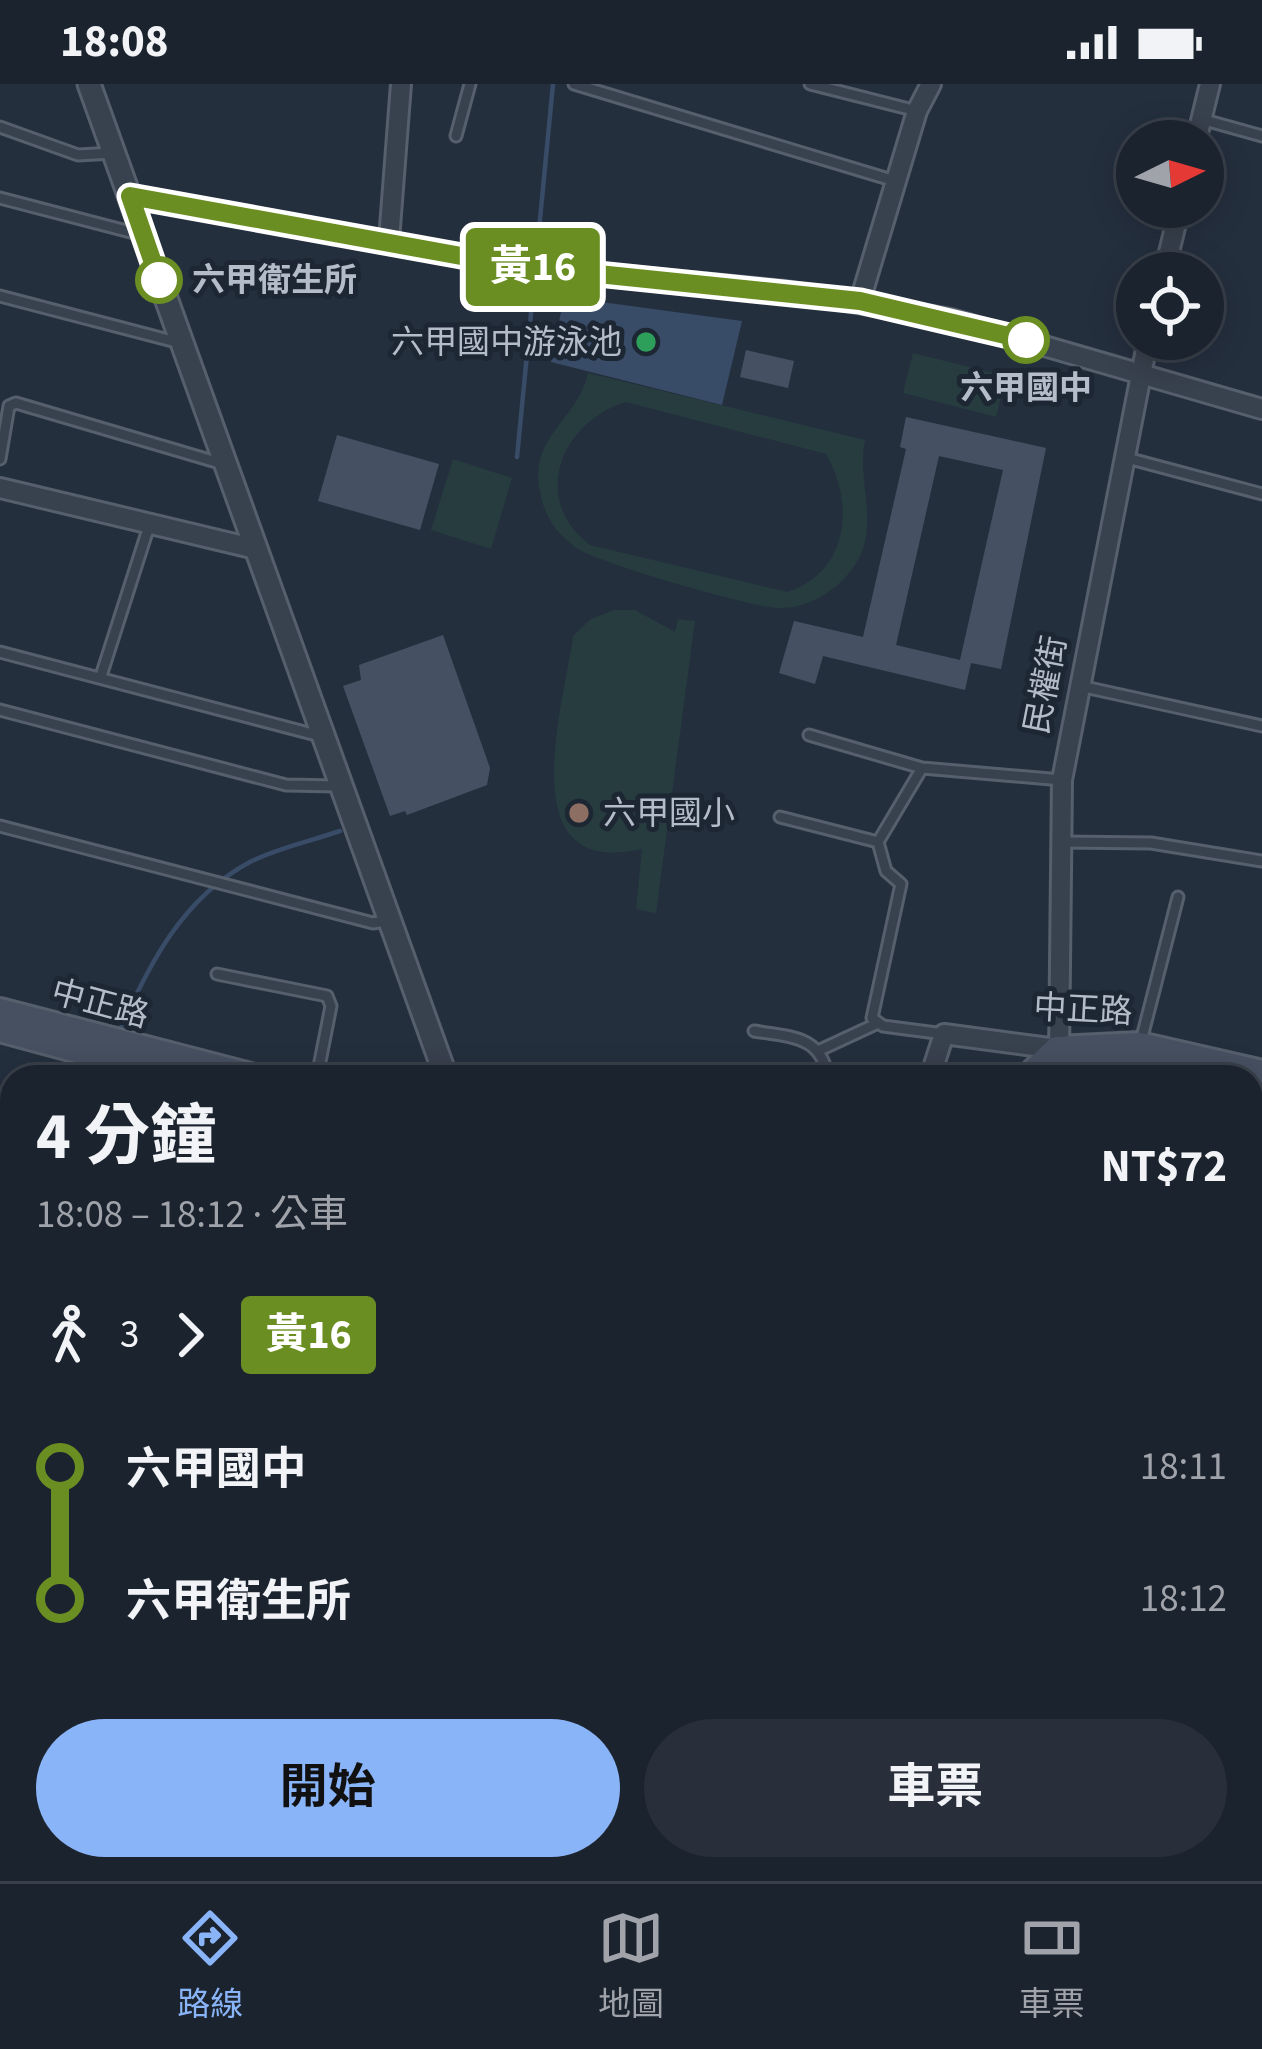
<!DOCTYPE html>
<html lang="zh-TW">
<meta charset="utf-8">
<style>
body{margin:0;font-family:"Source Sans 3","Noto Sans TC",sans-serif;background:#282f3a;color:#f1f3f6;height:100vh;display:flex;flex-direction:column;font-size:45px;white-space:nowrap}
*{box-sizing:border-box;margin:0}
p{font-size:39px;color:#a0a4aa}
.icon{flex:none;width:66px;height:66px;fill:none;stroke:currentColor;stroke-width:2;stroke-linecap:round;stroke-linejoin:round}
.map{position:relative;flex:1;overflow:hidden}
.side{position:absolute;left:0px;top:981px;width:1263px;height:816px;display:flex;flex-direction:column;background:#1b232e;border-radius:36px 36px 0 0;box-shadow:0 6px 30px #0003,0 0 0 3px #39404a}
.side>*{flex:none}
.badge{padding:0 24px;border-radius:9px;font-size:42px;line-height:78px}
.needle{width:78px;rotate:85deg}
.tools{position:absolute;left:1116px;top:36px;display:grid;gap:24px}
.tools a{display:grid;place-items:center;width:108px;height:108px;border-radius:50%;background:#1b232e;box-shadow:0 6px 30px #0003,0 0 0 3px #39404a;font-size:60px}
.map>.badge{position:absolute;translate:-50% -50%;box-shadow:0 0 0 6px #fff}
.legs{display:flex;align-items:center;gap:18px;height:132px;padding:0 36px;font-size:39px}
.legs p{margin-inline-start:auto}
.overview{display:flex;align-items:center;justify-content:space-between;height:204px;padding:0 36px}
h1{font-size:66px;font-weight:700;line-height:90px}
.cta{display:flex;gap:24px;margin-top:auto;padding:24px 36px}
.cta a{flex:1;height:138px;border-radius:72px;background:#8ab4f8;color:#111;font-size:48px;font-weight:700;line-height:138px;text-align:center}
.cta a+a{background:#282f3a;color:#f1f3f6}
ul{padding:0 36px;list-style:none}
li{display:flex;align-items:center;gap:42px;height:132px;font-size:45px}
li i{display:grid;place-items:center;width:18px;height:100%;margin:0 15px;background:currentColor}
li i::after{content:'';width:30px;height:30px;margin:-15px;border:9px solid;border-radius:50%;background:#1b232e}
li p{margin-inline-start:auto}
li:first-child i{background:linear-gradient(#0000 50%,currentColor 0)}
li:last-child i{background:linear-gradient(currentColor 50%,#0000 0)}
.status{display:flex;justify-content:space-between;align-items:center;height:84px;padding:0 60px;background:#1b232e;direction:ltr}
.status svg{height:33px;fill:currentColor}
.tabs{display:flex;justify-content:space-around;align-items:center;height:168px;border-top:3px solid #39404a;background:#1b232e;font-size:33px;color:#a0a4aa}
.tabs a{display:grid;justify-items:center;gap:6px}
.tabs .current{color:#8ab4f8}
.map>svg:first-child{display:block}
</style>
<div class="status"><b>18:08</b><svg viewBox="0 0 49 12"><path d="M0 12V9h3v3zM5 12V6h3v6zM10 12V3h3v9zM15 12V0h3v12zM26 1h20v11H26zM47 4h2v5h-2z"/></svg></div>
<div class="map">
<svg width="1262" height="1797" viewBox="0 0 1262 1797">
<rect width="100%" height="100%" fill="#242f3e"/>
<path fill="#263c3f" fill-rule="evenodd" d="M913 269 1006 292 996 333 903 309Z
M588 289 865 356C856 397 881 442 855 481 839 506 808 525 778 524 750 523 594 478 575 463 553 446 543 430 539 402 531 352 580 332 588 289ZM626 318 826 370C855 420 849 488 787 508L590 461C530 416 560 338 626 318Z
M453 375 512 394 491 465 431 446Z
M614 526H635L675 548 678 535 695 537 656 829 636 825 642 765C510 795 563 626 573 552L591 535Z"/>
<path fill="#394c67" d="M564 213 742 237 722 321 551 278Z"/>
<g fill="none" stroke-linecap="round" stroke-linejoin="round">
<path stroke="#394c67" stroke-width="4.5" d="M536 177 553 0
M517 373 535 188
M119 948C148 882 182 814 250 778 277 764 311 757 340 747
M0 1311 12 1276"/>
</g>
<path fill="#455162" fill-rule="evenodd" d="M746 266 794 277 788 304 740 293Z
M906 333 1046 364 1001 585 971 579 965 606 823 572 815 600 779 589 794 537 863 553 906 365 900 363ZM939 372 1003 386 960 576 896 561Z
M337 351 439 380 420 446 318 417Z
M443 551 490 684 487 701 407 731 405 727 390 732 343 602 361 596 359 581Z"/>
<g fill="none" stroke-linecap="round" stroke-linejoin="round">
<defs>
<path id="service" d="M574 0 895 97
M810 0 917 27
M1201 35 1262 52
M0 43 78 71 113 69
M456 52 470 0
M0 114 138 150
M0 212 180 259
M1127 374 1262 410
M0 375 9 322 16 319 223 380
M0 568 320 652
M101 592 149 442
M1080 602 1262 642
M0 626 286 701 337 702
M809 651 922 684 1062 696
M780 733 878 758
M0 742 373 839 390 836
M878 758 886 787 901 800 872 934 883 942 944 950
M878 758 922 684
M1062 758 1151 759 1262 777
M217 890 327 912 331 922 317 993
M754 947C790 953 821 951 828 993
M1140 961 1178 813
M820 966 876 940
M0 1053 12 1057
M0 1244 12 1207
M1251 1245 1262 1249
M1251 1507 1262 1511
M1251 1571 1262 1573
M200 1785 209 1797
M43 1797 47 1785
M536 1797 541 1785
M626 1797 631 1785
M808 1797 813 1785
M1018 1797 1023 1785
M1086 1797 1092 1785
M1177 1797 1183 1785"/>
<path id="minor" d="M1196 57 1210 0
M130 112 511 181 786 207 951 235 1262 325
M389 156 401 0
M1164 189 1180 123
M860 217 917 27 931 0
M0 404 256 465
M1059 973 1062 696 1148 255
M930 993 944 950 1057 965
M1251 1318 1262 1322
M975 1785 1006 1797"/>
<path id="tertiary" d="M89 0 446 993
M250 1797 261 1785"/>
<path id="secondary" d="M0 927 254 993
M0 945 177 993
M1028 993 1057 965 1140 961 1262 989
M1058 993 1063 986C1107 982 1153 982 1195 993
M1251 1007 1262 1009"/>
</defs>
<use href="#service" stroke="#565f6c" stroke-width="15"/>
<use href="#minor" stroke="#565f6c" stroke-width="24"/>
<use href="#tertiary" stroke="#565f6c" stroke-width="27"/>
<use href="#secondary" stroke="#565f6c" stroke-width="30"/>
<use href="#service" stroke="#38414e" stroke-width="9"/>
<use href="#minor" stroke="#38414e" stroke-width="18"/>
<use href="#tertiary" stroke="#38414e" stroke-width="21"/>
<use href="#secondary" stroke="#465061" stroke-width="24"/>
</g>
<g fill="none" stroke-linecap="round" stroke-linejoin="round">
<defs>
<path id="line-1" d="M159 196 130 112 511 181 860 217 1026 256"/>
</defs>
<use href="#line-1" stroke="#fff" stroke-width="27"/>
<use href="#line-1" stroke="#6b8e23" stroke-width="18"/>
</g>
<g fill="#fff" stroke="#6b8e23" stroke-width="6">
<circle cx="159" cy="196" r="21"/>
<circle cx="1026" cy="256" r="21"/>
</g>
<circle fill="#2e9e5b" stroke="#1d2633" stroke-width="4.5" cx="646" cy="258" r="12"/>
<circle fill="#8d6e63" stroke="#1d2633" stroke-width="4.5" cx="579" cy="729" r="12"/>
<g text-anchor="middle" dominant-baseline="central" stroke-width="10" stroke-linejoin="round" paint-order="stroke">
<g font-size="33" font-weight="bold" fill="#b4bcc9" stroke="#1d2633" text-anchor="start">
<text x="192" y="196">六甲衛生所</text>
<text x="1026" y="304" text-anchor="middle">六甲國中</text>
</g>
<g font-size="33" fill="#b4bcc9" stroke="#1d2633" text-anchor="end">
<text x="622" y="258">六甲國中游泳池</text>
<text x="603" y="729" text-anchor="start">六甲國小</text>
</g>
<g font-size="33" fill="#b4bcc9" stroke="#1d2633">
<text transform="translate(1046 601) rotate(-79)">民權街</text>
<text transform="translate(100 920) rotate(15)">中正路</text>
<text transform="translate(1083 926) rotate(3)">中正路</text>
</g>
</g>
</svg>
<div class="tools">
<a><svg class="needle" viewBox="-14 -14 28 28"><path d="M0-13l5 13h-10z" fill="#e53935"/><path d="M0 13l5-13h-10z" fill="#a0a4aa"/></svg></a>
<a><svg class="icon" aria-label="locate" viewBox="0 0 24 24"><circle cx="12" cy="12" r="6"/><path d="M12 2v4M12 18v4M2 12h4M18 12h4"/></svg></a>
</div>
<b class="badge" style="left:533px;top:183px;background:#6b8e23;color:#fff">黃16</b>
<section class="side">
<div class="overview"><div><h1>4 分鐘</h1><p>18:08 – 18:12 · 公車</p></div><b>NT$72</b></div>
<div class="legs"><svg class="icon" aria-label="walk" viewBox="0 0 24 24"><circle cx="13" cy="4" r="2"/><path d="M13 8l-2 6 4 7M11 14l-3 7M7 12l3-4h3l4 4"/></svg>3<svg class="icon" aria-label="forward" viewBox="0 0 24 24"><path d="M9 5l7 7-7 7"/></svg><b class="badge" style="background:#6b8e23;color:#fff">黃16</b></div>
<ul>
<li><i style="color:#6b8e23"></i><b>六甲國中</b><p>18:11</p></li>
<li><i style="color:#6b8e23"></i><b>六甲衛生所</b><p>18:12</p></li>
</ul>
<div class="cta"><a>開始</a><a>車票</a></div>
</section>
</div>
<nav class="tabs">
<a class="current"><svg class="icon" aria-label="directions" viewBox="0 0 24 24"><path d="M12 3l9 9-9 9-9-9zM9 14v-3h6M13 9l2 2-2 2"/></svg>路線</a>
<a><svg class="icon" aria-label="map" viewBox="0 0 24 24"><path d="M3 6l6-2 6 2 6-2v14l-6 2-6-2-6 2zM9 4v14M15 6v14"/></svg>地圖</a>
<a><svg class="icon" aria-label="tickets" viewBox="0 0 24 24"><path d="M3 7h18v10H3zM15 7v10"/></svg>車票</a>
</nav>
